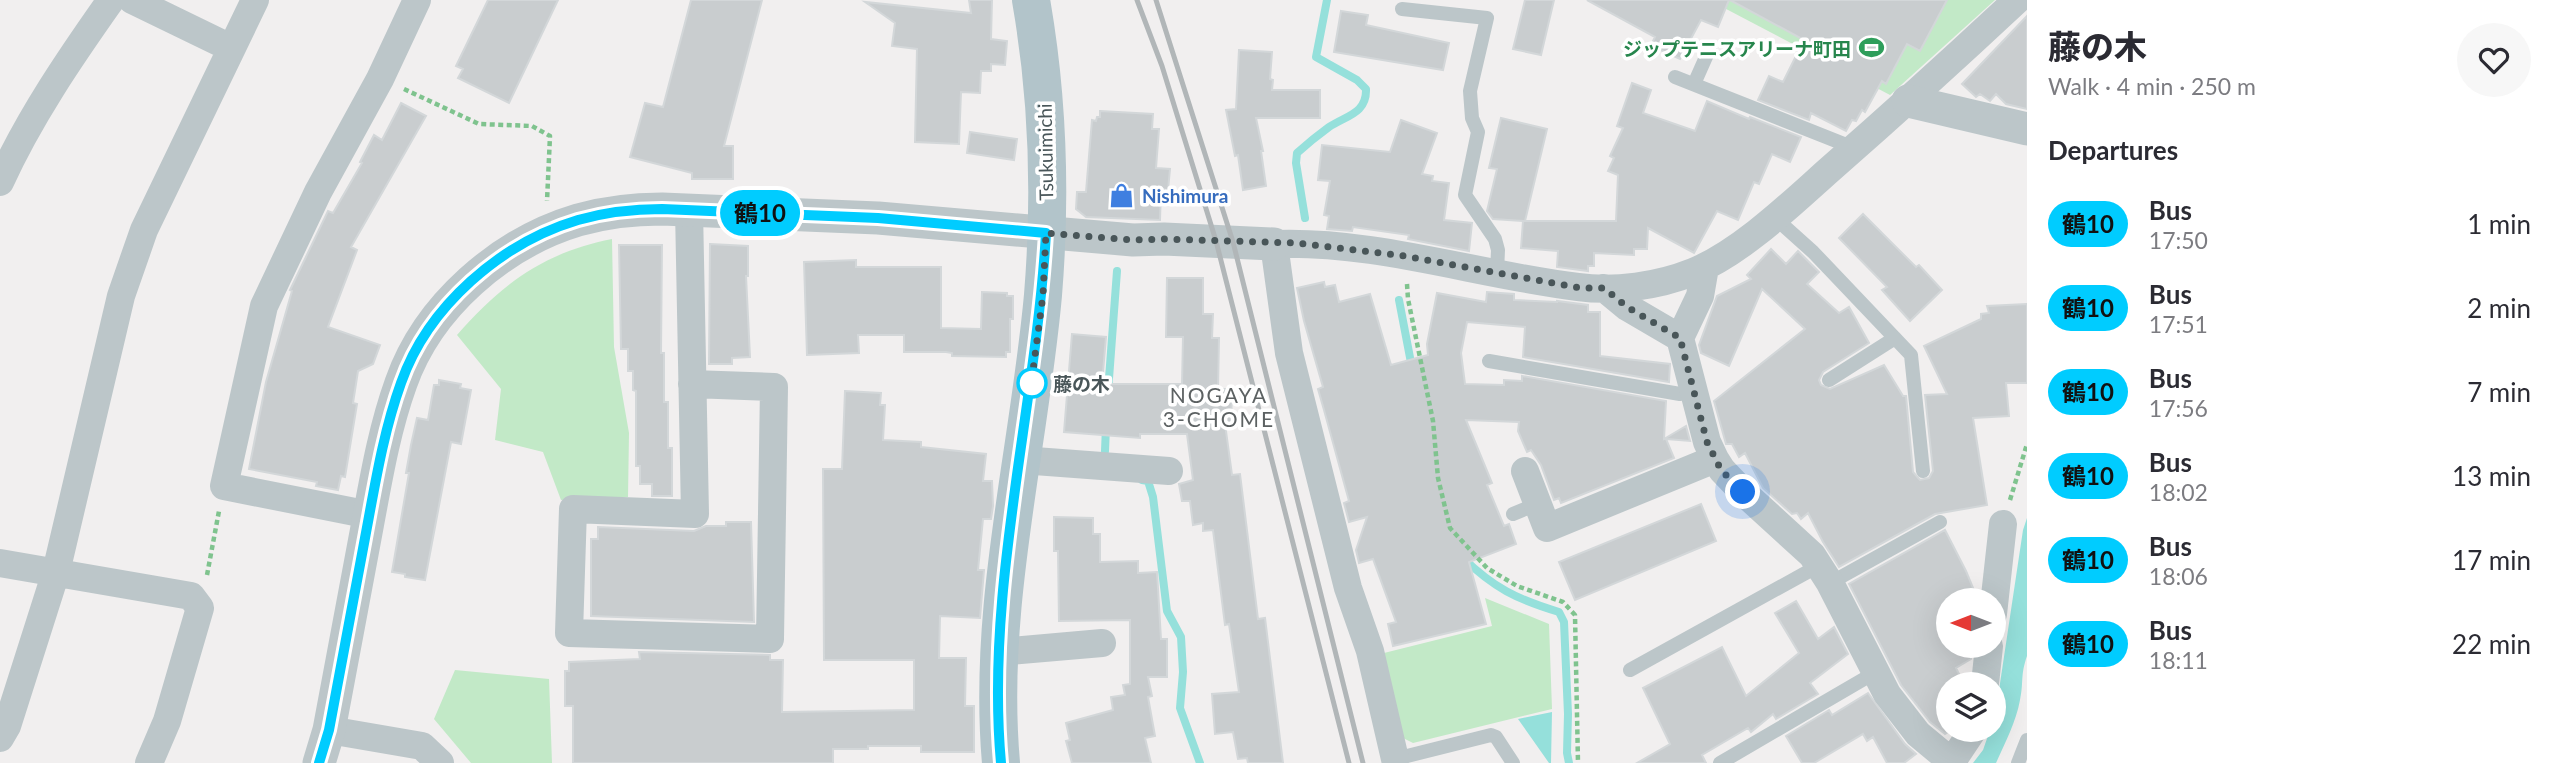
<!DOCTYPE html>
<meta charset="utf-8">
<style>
body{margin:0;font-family:Lato,"Noto Sans JP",sans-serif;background:#f7f7f7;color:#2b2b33;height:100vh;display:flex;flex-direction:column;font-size:26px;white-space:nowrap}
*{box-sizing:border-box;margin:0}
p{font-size:23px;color:#7c7c81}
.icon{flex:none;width:38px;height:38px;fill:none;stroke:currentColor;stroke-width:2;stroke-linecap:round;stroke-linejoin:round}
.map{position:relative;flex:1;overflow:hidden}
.panel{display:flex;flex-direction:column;background:#fff;width:525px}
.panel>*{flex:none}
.badge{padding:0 14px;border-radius:23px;font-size:24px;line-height:46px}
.needle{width:46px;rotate:270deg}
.buttons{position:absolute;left:1936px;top:588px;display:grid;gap:14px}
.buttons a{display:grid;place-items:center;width:70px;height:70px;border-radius:50%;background:#fff;box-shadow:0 7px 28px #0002;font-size:35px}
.you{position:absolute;width:35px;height:35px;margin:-18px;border:5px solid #fff;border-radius:50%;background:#1a73e8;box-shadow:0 0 0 10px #1a73e833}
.map>.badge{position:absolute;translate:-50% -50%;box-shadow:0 0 0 4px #fff}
h2{padding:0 21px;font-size:26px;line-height:63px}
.round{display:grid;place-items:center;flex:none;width:74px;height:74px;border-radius:37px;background:#f7f7f7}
.summary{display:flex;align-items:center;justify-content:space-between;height:119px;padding:0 21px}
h1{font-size:33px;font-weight:800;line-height:52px}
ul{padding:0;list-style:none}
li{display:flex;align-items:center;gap:21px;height:84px;padding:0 21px}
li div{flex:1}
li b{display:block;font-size:26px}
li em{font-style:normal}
li .badge{min-width:77px;font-weight:700;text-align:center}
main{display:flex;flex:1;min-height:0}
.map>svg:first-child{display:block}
</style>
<main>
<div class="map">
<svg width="2027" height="763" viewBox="0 0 2027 763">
<rect width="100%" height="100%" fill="#f1efef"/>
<path fill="#c2e9c7" d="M1709 0H1995L1890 95Z
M612 239 614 347 629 433 628 497 561 500 543 452 495 440 501 389 457 335C501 284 545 252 612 239Z
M1485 598 1549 624 1552 709 1413 743 1403 738 1384 653 1492 626Z
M455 670 549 679 552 763H471L434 719Z"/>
<path fill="#95e0db" d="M2027 518V656C2020 676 2024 682 2020 700 2016 722 2005 743 1996 763H1973L1983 750 1990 730H1993L2023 530Z
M1552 712 1551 763H1549L1518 719Z"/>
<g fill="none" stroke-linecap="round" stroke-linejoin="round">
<path stroke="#95e0db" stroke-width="8" d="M1305 218 1296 163 1297 153C1307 144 1318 135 1329 127 1345 116 1367 114 1366 89L1357 80 1316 57 1327 0
M1399 300 1412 368
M1108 392 1117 271
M1105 451 1106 426
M1142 480 1148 481 1153 497 1167 611 1181 637 1183 672 1180 708 1200 763
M1462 557C1494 588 1516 599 1559 612L1564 622 1568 714 1567 753 1569 763"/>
</g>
<path fill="#c9cdcf" stroke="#d3d7d9" stroke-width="2" d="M488 0H558L509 103 458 78 463 69 456 66Z
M691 0H762L724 146H733V179H692V173L630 157 645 103 663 107Z
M969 0H992L991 39 1007 41 1005 65 991 64V71H981L980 93 961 92 959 144 915 142 917 49 892 46 895 23 865 2 971 13Z
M1525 0H1554L1541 55 1513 49Z
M1587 0H1729L1718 27 1701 20 1680 59 1654 47 1657 43 1653 41 1655 37Z
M1730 0H1947L1920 51 1907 44 1886 84 1882 81 1865 112 1862 110 1856 121 1852 120 1846 131 1811 113 1809 120 1758 100 1769 76 1783 82 1804 40Z
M1341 11 1368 15 1366 25 1449 43 1443 70 1334 52Z
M2027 16V109L2006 104 1996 94 1990 101 1980 94 1976 97 1962 84Z
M1239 50 1272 52 1270 79 1273 80 1272 90H1320V118H1256L1263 151H1261L1266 186 1243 190 1238 155 1235 156 1226 110 1236 109Z
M1632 83 1651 90 1643 113 1695 131 1707 101 1749 119 1750 117 1801 137 1790 162 1772 154 1759 184 1754 182 1738 220 1717 211 1694 253 1648 228 1647 249H1634V255L1594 253V266H1588V271L1557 267 1558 251 1521 248 1523 221 1493 219 1487 211 1497 169 1489 168 1501 118 1547 129 1525 221H1616L1618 175 1608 171 1614 158 1610 156 1623 128 1617 126Z
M401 103 426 116 351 247 357 250 328 327 380 345 373 364 358 371 353 403 357 404 345 477 341 476 338 490 316 486 317 482 249 469 266 382 292 291 290 290 291 288 328 211 333 213 362 163 360 162 374 135 382 140Z
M1100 111 1153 114 1152 129H1159L1156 168 1170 169 1168 190 1161 189 1160 220 1086 217 1076 209 1077 192H1086L1092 120 1096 121 1097 117H1100Z
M1401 120 1437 133 1422 174 1433 176 1432 181 1449 183 1444 220 1472 223 1469 251 1408 239 1409 235 1353 227 1352 231 1327 229 1329 216 1324 215 1330 181 1318 180 1322 145 1390 152Z
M970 132 1017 139 1014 160 967 153Z
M1863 214 1916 267 1919 265 1942 290 1910 321 1882 290 1887 287 1839 238Z
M710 244 748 246V276H746L750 357 732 358V364H709Z
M619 245H662L661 353H664V402H668V448H672V496H652V484H640V466H636V391L633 390V371H628V349H621Z
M1771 249 1786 264 1798 251 1819 272 1807 284 1839 313 1849 307 1869 343 1823 372 1819 380 1821 385 1830 389 1884 365 1903 396H1906L1913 472 1920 480 1929 478 1933 471 1925 395 1947 394 1924 346 1981 319V314L1989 313 1987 306 2027 304V383H2006L2009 416 1973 418 1987 505 1935 514 1839 567 1823 542 1808 513 1801 519 1797 513 1792 514 1763 488 1745 453 1739 457 1732 444H1726L1714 401 1805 329 1762 289 1729 366 1701 353 1699 345 1717 296 1751 279 1747 275Z
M856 260V267H941V328L981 329 982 292 1007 293V296H1013V319H1010V352H1006V357L952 356V353L946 352H904V335H858L859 353 807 355 804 262Z
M1167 278H1203V314H1213L1212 338H1219L1218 389H1232L1231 424H1225L1232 475 1240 474 1258 619 1265 618 1283 763H1248L1247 758 1238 759 1233 732 1215 734 1212 694 1239 692 1229 624 1225 625 1213 530 1203 531V523L1193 525 1190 501H1182L1179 484 1193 480 1187 434H1140V438L1064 432 1072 334 1106 337 1102 384H1182L1183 337H1166Z
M1324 282 1325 287 1335 285 1339 302 1370 294 1391 365 1428 355 1427 344 1437 293 1486 302 1487 292 1514 294V300L1557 302V301L1588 305V312H1600V356L1670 364 1669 382 1523 357 1525 327 1467 322 1461 353 1465 384 1504 385V380L1522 381V376L1666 401 1664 439 1686 426 1690 441 1666 439 1674 458 1561 503 1559 498 1554 500 1541 465 1531 450 1527 452 1518 431 1519 422 1466 420 1492 483 1487 485 1504 526 1509 524 1516 544 1469 562 1486 624 1393 646 1388 624 1396 622 1373 559 1359 563 1356 550 1367 517 1349 522 1344 503 1349 501 1324 410 1318 389 1323 387 1304 321 1297 288Z
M439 380 461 384 460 388 471 390 461 444 451 442 425 580 405 577V574L392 572 409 473H406L411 445 417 418 428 420 434 385H439Z
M845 391 881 393 880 405H885L883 440 921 442V447L986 454 983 481H992L993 506 991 519H983L978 570H984L980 618 940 616 939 658H966L965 706H974V752H921V746H868V749H833V763H573V706H565V671H569V662L640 659 639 652 770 655V660H783L782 712 914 710V660H824L823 469H842Z
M1701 504 1716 541 1575 600 1559 562Z
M1054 517 1093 518V534H1100V562L1138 561V573L1157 572 1161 639H1167V677H1148L1152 696 1148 697 1155 736 1145 738 1151 763H1072L1066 741 1070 740 1066 723 1113 710 1111 697 1125 695 1123 685 1130 684V620L1059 621 1058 551H1054Z
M726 522H751L754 622 591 616V539H598V527L694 531 706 526H726Z
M1945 530 1966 571 1978 600H1948V646H1972L1971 659 1956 668 1964 684H1948V732L1945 734 1930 722 1901 685 1849 584Z
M1796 601 1818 639 1834 627 1848 654 1810 683 1818 694 1776 719 1773 714 1751 732 1748 728 1702 755 1706 763H1637L1670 744 1643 688 1722 647 1746 696 1799 653 1775 613Z
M1868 693 1905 744 1916 754 1904 763H1887L1873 737 1867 741 1863 734 1814 763H1802L1786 736 1829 710 1832 715Z"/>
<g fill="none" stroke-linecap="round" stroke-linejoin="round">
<path stroke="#7fc38e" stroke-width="4.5" stroke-dasharray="5 3.5" stroke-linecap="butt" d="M404 89 479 124 532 126 550 136 547 201
M1407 284 1408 299 1433 421 1438 478 1450 528 1487 568 1517 586 1563 602 1575 615 1578 763
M2010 500 2027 444
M207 575 219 511"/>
<path stroke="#bcc6c9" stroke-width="14" d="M1402 9 1487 18 1470 91 1472 118 1478 132 1465 195 1495 239 1498 250 1497 272
M1675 77 1854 148
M1694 84 1710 48
M1774 217 1813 252 1911 355 1923 471
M1489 361 1680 394 1695 390
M1829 380 1895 338
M1513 514 1537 504
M1830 583 1940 522
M1630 670 1820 565
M1396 762 1395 759 1491 735 1496 737 1513 763
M1720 763 1876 672
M2018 763 2027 740"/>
<path stroke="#bcc6c9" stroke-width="28" d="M132 0 231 48
M0 182C29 118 70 58 111 0
M689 209 695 514 573 509 569 633 770 639 774 387 692 384
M1705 267 1700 296 1680 338 1707 442 1715 459 1722 470 1743 492 1812 555 1830 583 1887 694 1918 734 1953 763
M1604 288 1627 307 1680 338
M1021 460 1169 471
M1525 471 1547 528 1715 459
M370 515 224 486 264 306 318 192 380 79 417 0
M0 563 191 596 200 608 167 721 149 763
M1993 614 2003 524
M999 652 1102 643
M1985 684 1989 646
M329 730 422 746 440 763
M0 738 7 726 56 572 121 296 144 230 255 0
M1395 759 1370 651 1348 588 1289 353 1274 244C1374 240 1479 275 1578 287 1615 292 1658 286 1693 272 1740 253 1790 205 1828 171 1892 115 1955 58 2017 0
M1951 763 1973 730"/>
<path stroke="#bcc6c9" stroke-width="33" d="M1908 101 2027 129
M319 763 329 730C341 666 353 602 365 538 375 485 383 433 401 383 428 306 501 243 578 220 606 212 633 209 662 209L878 218 1133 240 1164 239 1274 244"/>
<path stroke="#b2c4ca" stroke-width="38" d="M1001 763C987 605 1029 451 1043 295 1051 197 1048 97 1031 0"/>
<path stroke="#b1b6b8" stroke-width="5" d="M1137 0 1162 66 1216 241 1349 763
M1156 0 1233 242 1363 763"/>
</g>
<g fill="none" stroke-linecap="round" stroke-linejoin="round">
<defs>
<path id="line" d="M319 763 329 730C341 666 353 602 365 538 375 485 383 433 401 383 428 306 501 243 578 220 606 212 633 209 662 209L878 218 1046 233C1036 408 985 588 1001 763"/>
</defs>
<use href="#line" stroke="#fff" stroke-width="16"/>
<use href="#line" stroke="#0cf" stroke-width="10"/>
<path stroke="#495659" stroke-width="7" stroke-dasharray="0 12.6" d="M1032 383 1030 393 1043 295 1046 233 1133 240 1164 239 1296 243 1405 256 1581 288H1604L1627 307 1680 338 1707 442 1721 470 1743 492"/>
</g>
<defs>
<symbol id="stadium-bare" viewBox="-9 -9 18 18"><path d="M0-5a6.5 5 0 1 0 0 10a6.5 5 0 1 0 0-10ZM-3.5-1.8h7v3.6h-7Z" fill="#2e9e5b" stroke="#fff" stroke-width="2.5" paint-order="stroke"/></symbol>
<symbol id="shop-bare" viewBox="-9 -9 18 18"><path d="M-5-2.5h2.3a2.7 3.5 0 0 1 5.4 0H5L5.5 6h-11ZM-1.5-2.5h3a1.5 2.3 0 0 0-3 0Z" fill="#3f7fe0" stroke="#fff" stroke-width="2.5" paint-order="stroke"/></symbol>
</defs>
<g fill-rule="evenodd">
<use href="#stadium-bare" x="1854" y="30" width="35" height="35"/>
<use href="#shop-bare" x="1104" y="178" width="35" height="35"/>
</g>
<circle fill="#fff" stroke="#0cf" stroke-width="3.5" cx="1032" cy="383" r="14"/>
<g text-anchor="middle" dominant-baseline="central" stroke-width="7" stroke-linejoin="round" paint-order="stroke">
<g font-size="19" font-weight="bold" fill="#27864d" stroke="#fff" text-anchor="end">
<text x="1851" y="48">ジップテニスアリーナ町田</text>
</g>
<g font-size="19" fill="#495659" stroke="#fff">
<text transform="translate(1045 152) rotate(-91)">Tsukuimichi</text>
</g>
<g font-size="19" font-weight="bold" fill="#366cbe" stroke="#fff" text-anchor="start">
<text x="1142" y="195">Nishimura</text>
</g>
<g font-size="19" font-weight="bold" fill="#495659" stroke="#fff" text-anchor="start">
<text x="1053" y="383">藤の木</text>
</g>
<g font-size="21" letter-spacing="2" fill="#5c6162" stroke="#fff">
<text x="1219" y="394">NOGAYA<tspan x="1219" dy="24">3-CHOME</tspan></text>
</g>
</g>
</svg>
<div class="buttons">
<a><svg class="needle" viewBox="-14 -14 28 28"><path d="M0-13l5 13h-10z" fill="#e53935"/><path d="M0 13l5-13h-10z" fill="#7c7c81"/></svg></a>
<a><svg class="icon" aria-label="layers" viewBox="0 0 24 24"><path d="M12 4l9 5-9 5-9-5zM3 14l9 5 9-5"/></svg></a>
</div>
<div class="you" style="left:1743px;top:492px"></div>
<b class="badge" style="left:760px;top:213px;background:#0cf;color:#111">鶴10</b>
</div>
<section class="panel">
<div class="summary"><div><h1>藤の木</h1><p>Walk · 4 min · 250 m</p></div><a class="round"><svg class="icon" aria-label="heart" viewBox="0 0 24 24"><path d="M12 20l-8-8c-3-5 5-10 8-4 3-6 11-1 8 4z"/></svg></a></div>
<h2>Departures</h2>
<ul>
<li><span class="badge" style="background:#0cf;color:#111">鶴10</span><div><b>Bus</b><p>17:50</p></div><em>1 min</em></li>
<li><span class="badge" style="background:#0cf;color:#111">鶴10</span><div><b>Bus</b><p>17:51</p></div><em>2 min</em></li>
<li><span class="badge" style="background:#0cf;color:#111">鶴10</span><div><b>Bus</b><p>17:56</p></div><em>7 min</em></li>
<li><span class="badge" style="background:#0cf;color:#111">鶴10</span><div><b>Bus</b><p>18:02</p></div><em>13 min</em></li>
<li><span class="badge" style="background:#0cf;color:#111">鶴10</span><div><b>Bus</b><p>18:06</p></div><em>17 min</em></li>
<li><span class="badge" style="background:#0cf;color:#111">鶴10</span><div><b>Bus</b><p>18:11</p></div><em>22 min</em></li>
</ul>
</section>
</main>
